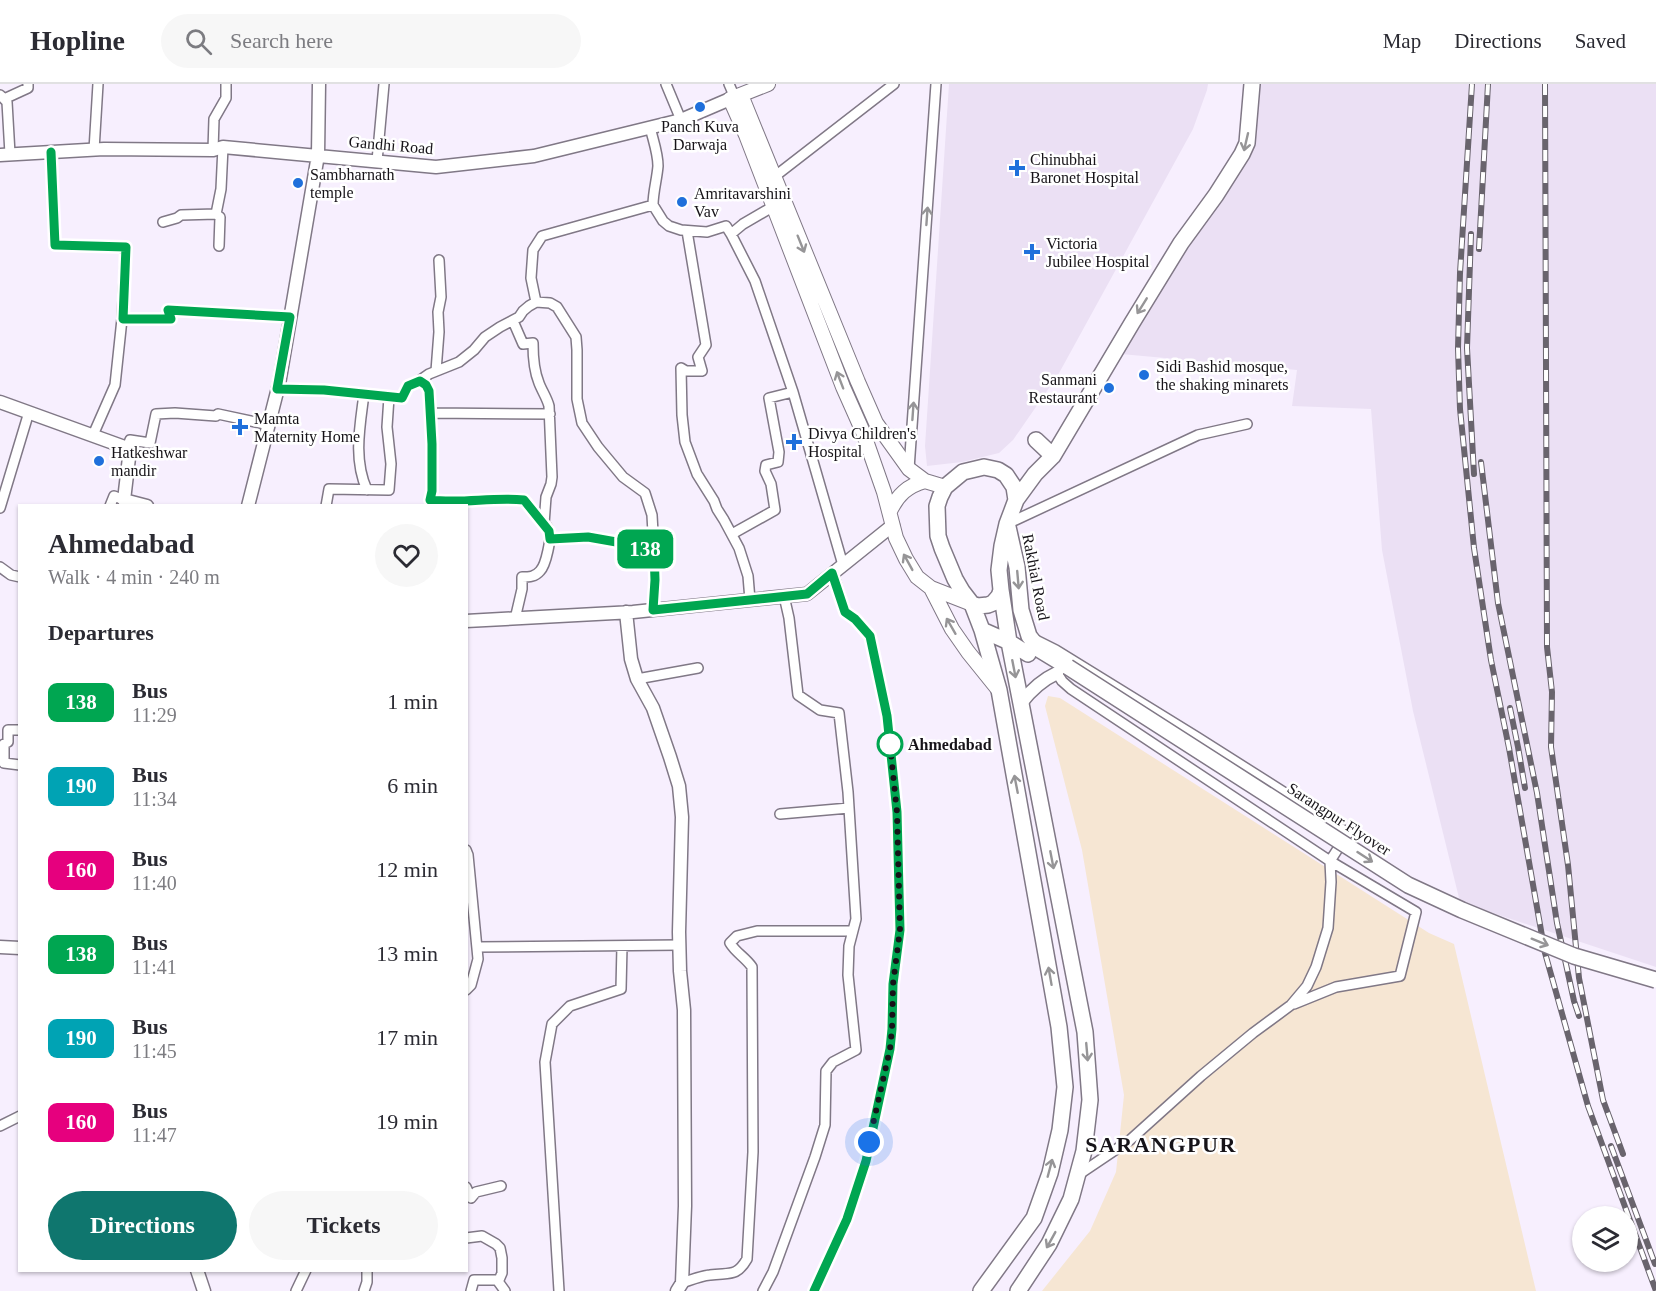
<!DOCTYPE html>
<meta charset="utf-8">
<style>
body{margin:0;font-family:"Times New Roman",serif;background:#f7f7f7;color:#2b2b33;height:100vh;display:flex;flex-direction:column;font-size:22px;white-space:nowrap}
*{box-sizing:border-box;margin:0}
p{font-size:20px;color:#7c7c81}
.icon{flex:none;width:33px;height:33px;fill:none;stroke:currentColor;stroke-width:2;stroke-linecap:round;stroke-linejoin:round}
.map{position:relative;flex:1;overflow:hidden}
.details{position:absolute;left:18px;top:420px;width:450px;height:768px;display:flex;flex-direction:column;background:#fff;border-radius:0px;box-shadow:0 2px 4px #0004}
.details>*{flex:none}
.badge{padding:0 12px;border-radius:9px;font-size:21px;line-height:39px}
.controls{position:absolute;left:1572px;top:1122px;display:grid;gap:12px}
.controls a{display:grid;place-items:center;width:66px;height:66px;border-radius:50%;background:#fff;box-shadow:0 2px 4px #0004;font-size:30px}
.you{position:absolute;width:30px;height:30px;margin:-15px;border:4px solid #fff;border-radius:50%;background:#1a73e8;box-shadow:0 0 0 9px #1a73e833}
.map>.badge{position:absolute;translate:-50% -50%;box-shadow:0 0 0 3px #fff}
h2{padding:0 30px;font-size:22px;line-height:54px}
.round{display:grid;place-items:center;flex:none;width:63px;height:63px;border-radius:32px;background:#f7f7f7}
.summary{display:flex;align-items:center;justify-content:space-between;height:102px;padding:0 30px}
h1{font-size:28px;font-weight:700;line-height:45px}
.action{display:flex;gap:12px;margin-top:auto;padding:12px 30px}
.action a{flex:1;height:69px;border-radius:36px;background:#0f766e;color:#fff;font-size:24px;font-weight:700;line-height:69px;text-align:center}
.action a+a{background:#f7f7f7;color:#2b2b33}
ul{padding:0;list-style:none}
li{display:flex;align-items:center;gap:18px;height:84px;padding:0 30px}
li div{flex:1}
li b{display:block;font-size:22px}
li em{font-style:normal}
li .badge{min-width:66px;font-weight:700;text-align:center}
header{display:flex;align-items:center;gap:36px;box-sizing:border-box;height:84px;padding:0 30px;background:#fff;border-bottom:2px solid #e1e1e2}
header strong{font-size:28px}
nav{display:flex;gap:33px;margin-inline-start:auto;font-size:21px}
.search{width:420px;height:54px;background:#f7f7f7;display:flex;align-items:center;gap:15px;box-sizing:border-box;padding:0 21px;border-radius:33px;color:#7c7c81;font-size:22px}
.map>svg:first-child{display:block}
</style>
<header>
<strong>Hopline</strong>
<div class="search"><svg class="icon" aria-label="search" viewBox="0 0 24 24"><circle cx="10" cy="10" r="6"/><path d="M15 15l6 6"/></svg>Search here</div>
<nav><a>Map</a><a>Directions</a><a>Saved</a></nav>
</header>
<div class="map">
<svg width="1656" height="1207" viewBox="0 0 1656 1207">
<rect width="100%" height="100%" fill="#f7effe"/>
<path fill="#f6e6d3" d="M1048 612 1060 614 1429 849 1454 860 1536 1207H1042L1090 1147 1116 1088 1124 1011 1082 766 1045 622Z"/>
<path fill="#ebe0f4" d="M949 0H1208L1207 6 1193 45 1058 291 1013 356 999 369 962 378 927 382 925 362Z
M1260 0H1656V883L1460 818 1413 627 1382 466 1371 325 1292 322 1297 286 1121 270 1211 124 1250 73Z"/>
<g fill="none" stroke-linecap="round" stroke-linejoin="round">
<defs>
<path id="minor" d="M666 0 681 36
M729 0 735 14
M0 11 7 18 10 70
M4 15 28 4V0
M650 43C653 56 658 69 658 82 657 95 653 108 653 121
M94 66 98 0
M213 66 214 35 226 14V0
M51 68 55 161 126 163 122 235 115 301 93 351
M377 77 384 0
M774 93 894 0
M774 122 743 140 731 150 755 197 793 308
M216 130 220 133 219 162
M163 138 177 134 181 131 216 130 221 105 223 63
M687 147 706 261 698 273 702 287H686L681 284 682 331 685 358 697 390 714 417 717 425 724 436 739 464 748 492 750 516
M536 218 531 194 533 166 542 152 653 121 663 137 669 142 681 146 707 148 726 142 731 150
M122 235H171L168 226 290 233
M513 237 523 260 533 259C533 272 534 287 539 299 542 307 547 314 549 322L552 393 551 400 546 413 544 440
M436 287 439 248 438 228 441 213 439 176
M419 297 429 290 459 278 474 266 485 253 500 243 519 233 523 227 529 222 536 218 550 219 557 223 576 253 577 266V315L582 339 598 363 623 393 645 409 652 431 654 467
M277 305 324 306 402 314 408 302 419 297 426 301 429 307 432 360V407L430 416C461 420 493 413 524 416 530 424 545 438 549 446 552 453 546 481 540 487 535 493 529 493 522 493V505L515 535
M364 310C360 342 353 375 367 406
M430 329 550 330
M127 364 130 356 150 359 156 330 175 329 216 332 218 330 269 341
M909 385 936 0
M110 422 114 412 124 416
M326 422 329 405 389 406 391 380 387 343 389 313
M0 424 29 328
M1007 440 1198 351 1247 340
M732 450 775 426 771 400 765 387 766 381 778 378 779 368 769 314 793 308 843 481
M550 455 588 453 622 459 654 467 655 496 653 526
M0 483 11 491 20 493
M1034 555 1056 566 1197 653 1348 749 1330 777 1331 798 1328 844 1316 883 1307 902 1291 921 1253 949 1201 992 1130 1056 1078 1091
M1057 589 1062 597 1071 605 1330 777 1416 828 1400 892 1336 903 1294 920
M637 595 698 584
M0 672H4V679L20 681
M4 672V660L8 658V646H20
M780 730 849 724
M466 766 468 771 478 875 471 901 466 906
M477 863 680 861
M0 1042 20 1032
M466 1103 471 1114 476 1108 501 1102
M466 1154 482 1152 496 1160 500 1164 502 1174V1189L499 1196H474L471 1207
M497 1196 505 1207
M682 1199C691 1196 700 1192 710 1191 729 1188 736 1194 747 1175L753 1068 752 883C745 873 736 869 730 859L737 852 757 847H852
M296 1207 306 1186
M364 1207 367 1198V1186
M559 1207 545 978 552 940 570 922 621 905 622 862
M763 1207 773 1188 815 1073 825 1041 826 987 833 978 856 966 848 891 849 862 856 835 848 708 839 629 820 626 798 611 789 534 784 512
M814 1207 847 1135 866 1077 890 965 892 945 893 901 900 846 897 728 887 632 870 552 855 535 845 528 833 489"/>
<path id="tertiary" d="M0 71 104 65 213 66 223 63 436 83 534 72 681 36 730 15
M0 318 130 365 124 416 147 422
M248 422 279 300 318 71 319 0
M626 528 631 575 637 595 653 624 670 673 679 702 682 733 679 848 680 887 684 926 685 1122 682 1199 677 1207
M466 537 633 528 807 510 893 441
M1021 619C1031 606 1042 596 1057 589
M0 863 20 864
M197 1186 204 1207"/>
<path id="secondary" d="M768 0 730 15 746 51 843 303 863 348 884 408 896 454 906 475 917 493 931 504 972 520
M741 11 858 298 876 339 909 385 925 397 945 403
M890 427C898 411 907 402 925 397
M931 504 952 545 968 568 997 604"/>
<path id="primary" d="M1036 356 1053 372
M1016 416 1035 390 1053 372 1132 239 1181 159 1216 111 1242 70 1247 59 1252 0
M1008 443 1017 483 1021 526 1029 552 1040 566 1068 583
M1001 506 1009 558 1085 948 1090 1016 1084 1067 1071 1115 1049 1160 1018 1207
M972 520 978 522 988 521 993 519 999 512 1001 506 999 486 1002 462 1007 440 1016 416 1014 403 1006 391 998 386 984 383 963 388 945 403 940 413 937 422 938 452 942 464 955 495 962 507 972 520 982 546 999 606 1059 943 1065 1003 1060 1046 1050 1089 1034 1134 981 1207
M982 546 1009 558 1028 570"/>
</defs>
<use href="#minor" stroke="#807886" stroke-width="12"/>
<use href="#tertiary" stroke="#807886" stroke-width="15"/>
<use href="#secondary" stroke="#807886" stroke-width="16"/>
<use href="#primary" stroke="#807886" stroke-width="18"/>
<use href="#minor" stroke="#fff" stroke-width="9"/>
<use href="#tertiary" stroke="#fff" stroke-width="12"/>
<use href="#secondary" stroke="#fff" stroke-width="14"/>
<use href="#primary" stroke="#fff" stroke-width="15"/>
<defs>
<path id="rail" d="M1472 0 1460 189 1458 264 1460 325 1474 464 1491 576 1509 664 1545 869 1588 1022 1656 1207
M1545 0 1547 563 1552 608 1551 663 1568 781 1579 894 1603 1016 1623 1070
M1471 150 1467 264 1474 390
M1479 165 1488 0
M1481 378 1498 519 1537 709 1557 839 1574 917 1579 932
M1510 624 1518 663 1525 704
M1611 1062 1655 1180"/>
</defs>
<use href="#rail" stroke="#69646d" stroke-width="6"/>
<use href="#rail" stroke="#fff" stroke-width="4" stroke-dasharray="11" stroke-linecap="butt"/>
<defs>
<path id="primary-bridge" d="M1068 583 1408 801 1462 826 1574 872 1656 896"/>
</defs>
<use href="#primary-bridge" stroke="#807886" stroke-width="18" stroke-linecap="butt"/>
<use href="#primary-bridge" stroke="#fff" stroke-width="15"/>
</g>
<defs><path id="oneway-shaft" d="M-6 0H5M1.5-3L5.5 0L1.5 3" fill="none" stroke-width="1.6" stroke-linecap="round" stroke-linejoin="round" transform="scale(1.5)"/></defs>
<g stroke="#969597">
<use href="#oneway-shaft" transform="translate(1246 58) rotate(103)"/>
<use href="#oneway-shaft" transform="translate(927 132) rotate(-86)"/>
<use href="#oneway-shaft" transform="translate(801 160) rotate(68)"/>
<use href="#oneway-shaft" transform="translate(1142 222) rotate(122)"/>
<use href="#oneway-shaft" transform="translate(840 296) rotate(-111)"/>
<use href="#oneway-shaft" transform="translate(913 327) rotate(-86)"/>
<use href="#oneway-shaft" transform="translate(908 478) rotate(-119)"/>
<use href="#oneway-shaft" transform="translate(1018 496) rotate(85)"/>
<use href="#oneway-shaft" transform="translate(951 542) rotate(-120)"/>
<use href="#oneway-shaft" transform="translate(1014 585) rotate(79)"/>
<use href="#oneway-shaft" transform="translate(1016 700) rotate(-101)"/>
<use href="#oneway-shaft" transform="translate(1365 773) rotate(33)"/>
<use href="#oneway-shaft" transform="translate(1052 776) rotate(79)"/>
<use href="#oneway-shaft" transform="translate(1540 858) rotate(22)"/>
<use href="#oneway-shaft" transform="translate(1050 892) rotate(-100)"/>
<use href="#oneway-shaft" transform="translate(1087 968) rotate(85)"/>
<use href="#oneway-shaft" transform="translate(1050 1084) rotate(-75)"/>
<use href="#oneway-shaft" transform="translate(1051 1156) rotate(119)"/>
</g>
<g fill="none" stroke-linecap="round" stroke-linejoin="round">
<defs>
<path id="line" d="M51 68 55 161 126 163 123 235H171L168 226 290 233 277 305 324 306 402 314 408 302 420 297 426 301 429 307 432 360V407L430 416C461 420 492 413 524 416L549 447 550 455 588 453 622 459 654 467 655 496 653 526 807 510 832 489 845 528 855 535 870 552 887 632 897 728 900 846 893 900 892 945 890 965 866 1077 847 1135 814 1207"/>
</defs>
<use href="#line" stroke="#fff" stroke-width="14"/>
<use href="#line" stroke="#00a651" stroke-width="9"/>
<path stroke="#161318" stroke-width="6" stroke-dasharray="0 10.8" d="M869 1058 890 965 892 945 893 900 900 846 897 728 889 651 890 660"/>
</g>
<g fill="#1f70db" stroke="#fff" stroke-width="2">
<circle cx="700" cy="23" r="6"/>
<path d="M1014 75h6v6h6v6h-6v6h-6v-6h-6v-6h6z"/>
<circle cx="298" cy="99" r="6"/>
<circle cx="682" cy="118" r="6"/>
<path d="M1029 159h6v6h6v6h-6v6h-6v-6h-6v-6h6z"/>
<circle cx="1144" cy="291" r="6"/>
<circle cx="1109" cy="304" r="6"/>
<path d="M237 334h6v6h6v6h-6v6h-6v-6h-6v-6h6z"/>
<path d="M791 349h6v6h6v6h-6v6h-6v-6h-6v-6h6z"/>
<circle cx="99" cy="377" r="6"/>
</g>
<circle fill="#fff" stroke="#00a651" stroke-width="3" cx="890" cy="660" r="12"/>
<g text-anchor="middle" dominant-baseline="central" stroke-width="5" stroke-linejoin="round" paint-order="stroke">
<g font-size="16" fill="#161318" stroke="#fff" text-anchor="start">
<text x="700" y="42" text-anchor="middle">Panch Kuva<tspan x="700" dy="18">Darwaja</tspan></text>
<text x="1030" y="75">Chinubhai<tspan x="1030" dy="18">Baronet Hospital</tspan></text>
<text x="310" y="90">Sambharnath<tspan x="310" dy="18">temple</tspan></text>
<text x="694" y="109">Amritavarshini<tspan x="694" dy="18">Vav</tspan></text>
<text x="1046" y="159">Victoria<tspan x="1046" dy="18">Jubilee Hospital</tspan></text>
<text x="1156" y="282">Sidi Bashid mosque,<tspan x="1156" dy="18">the shaking minarets</tspan></text>
<text x="1097" y="295" text-anchor="end">Sanmani<tspan x="1097" dy="18">Restaurant</tspan></text>
<text x="254" y="334">Mamta<tspan x="254" dy="18">Maternity Home</tspan></text>
<text x="808" y="349">Divya Children's<tspan x="808" dy="18">Hospital</tspan></text>
<text x="111" y="368">Hatkeshwar<tspan x="111" dy="18">mandir</tspan></text>
</g>
<g font-size="16" fill="#161318" stroke="#fff">
<text transform="translate(391 61) rotate(5)">Gandhi Road</text>
<text transform="translate(1036 493) rotate(79)">Rakhial Road</text>
<text transform="translate(1339 735) rotate(33)">Sarangpur Flyover</text>
</g>
<g font-size="16" font-weight="bold" fill="#161318" stroke="#fff" text-anchor="start">
<text x="908" y="660">Ahmedabad</text>
</g>
<g font-size="22" font-weight="bold" letter-spacing="1.5" fill="#161318" stroke="#fff">
<text x="1161" y="1060">SARANGPUR</text>
</g>
</g>
</svg>
<div class="controls">
<a><svg class="icon" aria-label="layers" viewBox="0 0 24 24"><path d="M12 4l9 5-9 5-9-5zM3 14l9 5 9-5"/></svg></a>
</div>
<div class="you" style="left:869px;top:1058px"></div>
<b class="badge" style="left:645px;top:465px;background:#00a651;color:#fff">138</b>
<section class="details">
<div class="summary"><div><h1>Ahmedabad</h1><p>Walk · 4 min · 240 m</p></div><a class="round"><svg class="icon" aria-label="heart" viewBox="0 0 24 24"><path d="M12 20l-8-8c-3-5 5-10 8-4 3-6 11-1 8 4z"/></svg></a></div>
<h2>Departures</h2>
<ul>
<li><span class="badge" style="background:#00a651;color:#fff">138</span><div><b>Bus</b><p>11:29</p></div><em>1 min</em></li>
<li><span class="badge" style="background:#00a3b4;color:#fff">190</span><div><b>Bus</b><p>11:34</p></div><em>6 min</em></li>
<li><span class="badge" style="background:#e6007e;color:#fff">160</span><div><b>Bus</b><p>11:40</p></div><em>12 min</em></li>
<li><span class="badge" style="background:#00a651;color:#fff">138</span><div><b>Bus</b><p>11:41</p></div><em>13 min</em></li>
<li><span class="badge" style="background:#00a3b4;color:#fff">190</span><div><b>Bus</b><p>11:45</p></div><em>17 min</em></li>
<li><span class="badge" style="background:#e6007e;color:#fff">160</span><div><b>Bus</b><p>11:47</p></div><em>19 min</em></li>
</ul>
<div class="action"><a>Directions</a><a>Tickets</a></div>
</section>
</div>
